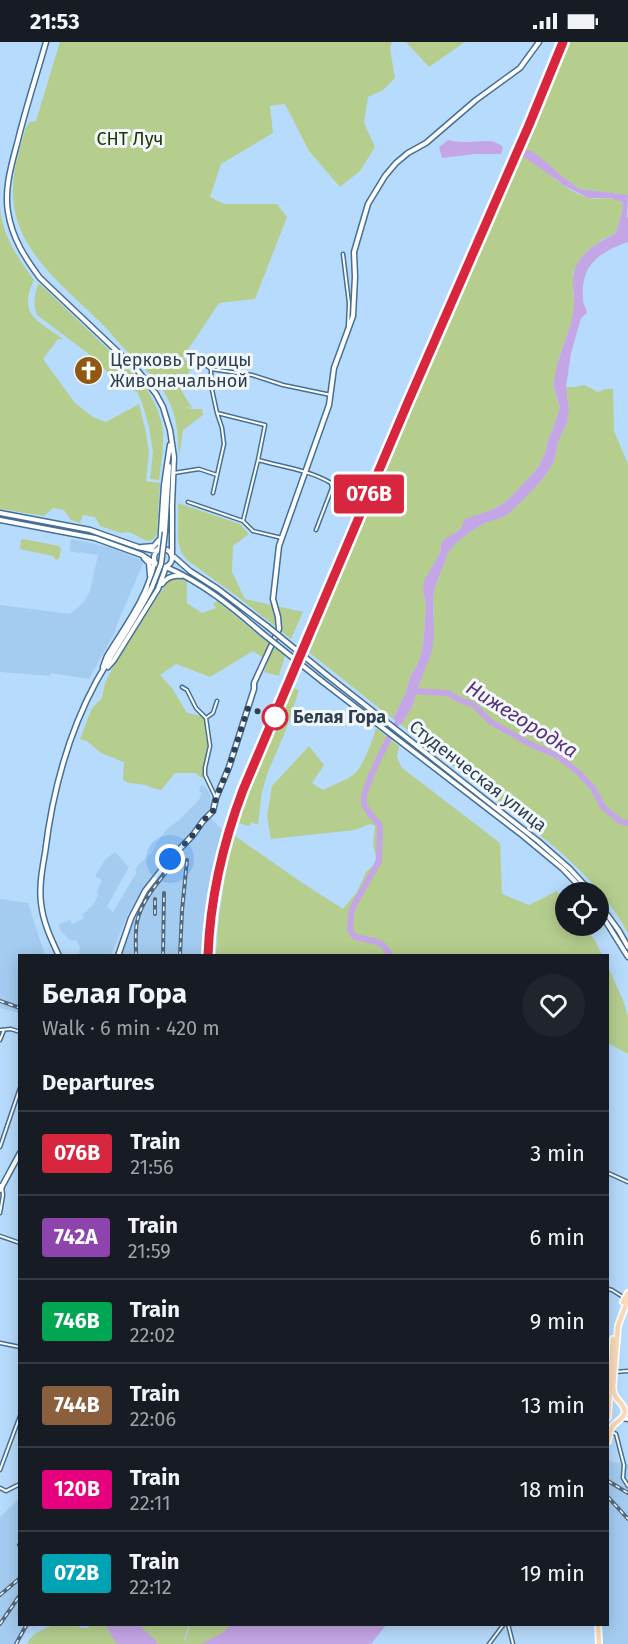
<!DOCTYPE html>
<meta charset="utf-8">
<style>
body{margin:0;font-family:"Fira Sans",sans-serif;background:#20242c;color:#f1f3f6;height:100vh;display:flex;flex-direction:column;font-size:22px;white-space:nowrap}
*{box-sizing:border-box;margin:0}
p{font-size:20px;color:#9ea1a6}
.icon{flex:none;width:33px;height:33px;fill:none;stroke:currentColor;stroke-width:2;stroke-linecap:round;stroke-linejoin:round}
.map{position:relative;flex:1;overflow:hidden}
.side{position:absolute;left:18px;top:912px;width:591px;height:672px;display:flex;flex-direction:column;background:#171b24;border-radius:0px;box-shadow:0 3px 15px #0003}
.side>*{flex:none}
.badge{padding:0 12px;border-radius:4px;font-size:21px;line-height:39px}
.buttons{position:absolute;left:555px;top:840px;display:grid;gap:12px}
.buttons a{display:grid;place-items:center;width:54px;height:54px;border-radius:50%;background:#171b24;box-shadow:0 3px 15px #0003;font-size:30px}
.you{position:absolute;width:30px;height:30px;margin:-15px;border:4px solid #fff;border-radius:50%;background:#1a73e8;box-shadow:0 0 0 9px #1a73e833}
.map>.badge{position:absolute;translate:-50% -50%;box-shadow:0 0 0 3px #fff}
h2{padding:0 24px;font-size:22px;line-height:54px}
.round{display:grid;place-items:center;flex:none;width:63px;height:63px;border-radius:32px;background:#20242c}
.overview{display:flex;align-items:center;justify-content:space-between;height:102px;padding:0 24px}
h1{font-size:28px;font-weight:700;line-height:45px}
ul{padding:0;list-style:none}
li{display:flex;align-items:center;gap:18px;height:84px;padding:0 24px;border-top:2px solid #363941}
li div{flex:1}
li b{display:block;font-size:22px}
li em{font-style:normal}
li .badge{min-width:66px;font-weight:700;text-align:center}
.status{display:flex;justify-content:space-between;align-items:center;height:42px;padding:0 30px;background:#171b24;direction:ltr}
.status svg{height:16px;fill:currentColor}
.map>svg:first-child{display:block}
</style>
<div class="status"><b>21:53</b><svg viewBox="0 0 49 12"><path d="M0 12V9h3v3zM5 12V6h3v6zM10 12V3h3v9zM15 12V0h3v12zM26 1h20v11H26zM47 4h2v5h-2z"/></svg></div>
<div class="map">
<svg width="628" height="1602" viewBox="0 0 628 1602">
<rect width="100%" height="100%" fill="#b7dbfc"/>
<path fill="#a4ccf0" d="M71 497 109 505 144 519 115 587 116 588 89 637 51 631 50 634 0 630V563L70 572 84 560 90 549 98 513 80 510V511L70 509Z
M201 743 207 747 210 753 211 764 194 788 165 820 141 851 128 872 111 913H79L80 906 76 898 71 899 61 889 58 883 70 878 72 882 84 876 82 873 94 862 98 854 97 850 102 838 95 834 105 818 115 810 129 825 107 864 113 870 137 830 135 828 138 823 153 810 156 802 168 786 178 779 199 758 202 751 199 749Z
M210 776 229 794 222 834 214 913 122 914 135 868 167 823Z
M0 857 28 861 45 913 20 914 19 971 0 966Z
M608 1419 628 1423V1602H603L601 1583 608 1582Z
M19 1457 20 1582 30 1583 18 1602H0V1475Z"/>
<path fill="#b5ce8e" d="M60 0H392L390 7 395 36 383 48 368 55 364 81 375 105 360 129 340 145 309 109 285 62 270 64 273 91 221 122 210 155 224 162H277L287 175 255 257 219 261 183 315 192 325 180 346 192 366 181 364 192 367H202L203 373 183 388 179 415C178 400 178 384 173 369 165 345 147 329 129 311 118 301 109 288 98 278 62 243 14 207 13 152 12 129 20 107 26 85L30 80 36 79Z
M406 0H465L429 25Z
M567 0H628V153L580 147 563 135 527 116C547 128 564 148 586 155 598 160 608 152 622 160L623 165 616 191 603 197 587 209 573 230V252L575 262 572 279 559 316 554 346 560 367 558 371 552 390 549 395 545 412 537 427 507 459 492 468 466 477 461 486 455 491 444 497 441 503 440 511 424 540 423 547 426 564 423 605 418 621 410 635 406 650 393 677 306 608 348 508 386 423 487 182 561 17Z
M0 164C2 193 17 215 34 238 17 274 39 279 64 298L58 297 43 317 75 361 93 375 106 380 139 362 145 386 149 410 146 439 160 441 157 490 156 494 152 498 147 499 129 490 121 491 100 484 95 475 83 473 80 481 71 478 64 468 53 466 44 474 0 467Z
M39 241 136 334C150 350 161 369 163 390 164 406 161 423 159 438L150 437 153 410 149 385 142 361 138 351 113 335 90 313 37 273C33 263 34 250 39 241Z
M584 343 598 350 605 347H613L614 389 628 422V891C601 841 558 807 514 772 477 742 439 713 401 683L413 663 419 643 434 572 433 556 435 545 448 511 456 501 470 490 485 481 506 474 521 460 542 438 554 420 558 400 567 381 569 368 566 345H575Z
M178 461 240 482 249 492 233 504 232 530 245 557 303 570 291 597 238 555 187 518 181 510 178 498Z
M23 497 59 504 61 507 59 517 56 518 53 514 20 507 21 498Z
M174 537H180L187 539V561L202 571 216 566 213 562 217 559 285 614 279 634 264 630 268 619 253 609 210 635 176 622 160 633 172 646 187 671 202 674 205 676 210 709 203 726 204 734 202 736 195 731H175L161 748C155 747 150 745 145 743 137 741 130 743 123 738L124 720 101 711 87 699 80 697 92 666 102 656 105 641 113 625 162 548 168 540Z
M291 645 299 648 286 688 268 730 262 750 258 782H255L252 780 249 784 238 781 246 753Z
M376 686 399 704 397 714 401 725 500 801 502 852 529 863 557 849 565 860 566 884H584L595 898 602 913H216L219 874 232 792 304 842 343 867 357 850 366 830 374 823 376 815 373 802 375 784 370 782 355 788 271 797 267 774 272 744 309 704 324 723 312 741 323 748C332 743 345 739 353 733 364 724 372 699 376 686Z
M608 925 623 958 628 975V1012L608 1001Z
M54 1582 76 1583 82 1586H88L90 1583H107L121 1602H27C35 1588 41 1590 54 1582Z
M135 1583H189L184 1598 185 1599 190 1583H231L227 1588 212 1602H157Z"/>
<path fill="#c4a5e6" d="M448 98C453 99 458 100 463 100 477 101 492 95 503 105L501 112H475L442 116 439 105Z
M526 108H529L538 113 563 135 580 147 628 153 627 175 628 176V200C599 210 580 223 583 257 583 262 586 265 587 271L581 276 571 311 566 345 569 368 567 381 558 400 554 420 542 438 521 460 506 474 485 481 470 490 456 501 448 511 435 545 433 556 434 595 432 609 419 643 413 663 401 683 393 677 406 650 410 635 418 621 423 605 426 564 423 547 424 539 440 511 441 503 444 497 455 491 461 486 465 477 492 468 507 459 537 427 545 412 549 395 552 390 558 371 560 367C559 358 553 349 554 340 556 314 572 290 574 264 575 252 570 239 575 227 582 209 600 199 616 191L623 166 622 160 611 156H588L565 144 523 114V111Z
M231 1582H386V1583L371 1602H201L224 1590Z
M106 1583H139L159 1602H118L112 1595Z"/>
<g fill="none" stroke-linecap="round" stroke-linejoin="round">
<path stroke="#c4a5e6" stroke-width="6" d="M412 649 448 651 456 656 474 663 491 680 530 702 558 714 579 731 593 746 603 765 620 779 628 781
M391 914 383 903 375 899 355 895 350 888 351 872 354 863 379 819 380 784C375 776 366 770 364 761 361 746 392 691 400 675"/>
<defs>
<path id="street" d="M343 212 349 261 348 284
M189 311 211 327 252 333 283 343 331 353
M211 327V343L217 371 222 386 224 402 213 451
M217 371 265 383 258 418 243 479
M258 418C283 425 309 428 331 441L332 446 316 488
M174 431 199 427 217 433
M188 460 243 479 253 489 282 496
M182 645 187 648 196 666 206 676 213 671 217 659
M206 676 210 704 205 726V733L216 756
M0 988 11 987 20 990
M0 998 4 988
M0 1105 20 1046
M608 1131 628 1140
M0 1143 2 1144 3 1153 0 1171
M0 1194 20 1201
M608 1247 612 1248 623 1255
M0 1301 20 1305
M614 1330 628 1329
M610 1389 616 1392 624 1423 623 1436 628 1444
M0 1428 20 1374
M0 1446 6 1449 20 1442
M508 1582 513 1602
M489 1602 504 1582"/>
<path id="secondary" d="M46 0C37 32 26 65 18 98 12 121 4 146 8 170 12 196 25 216 40 236L138 329 156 352 163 365 170 388 174 415 172 463V513L190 529 218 547 267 584
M0 471 90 488 138 505 156 509 160 505 164 443 170 403
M0 478 95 496 142 513 154 521C149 553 124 586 107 614L103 625
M165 490 169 424
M142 505 154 504 159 498
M154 516a9 9 0 1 1 18 0a9 9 0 1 1-18 0Z
M144 516 149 521 150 533
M162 542C167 535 173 533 181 534
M108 625 114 618 158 547 166 525C203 541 232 565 262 591
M328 634 538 799 570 827 591 850
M323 640 522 793 563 827 585 850
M598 860 619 889 628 905
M598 867 628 915
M59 914C51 897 43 880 41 861 39 845 42 828 45 811 52 753 68 692 96 640 114 608 135 578 152 545
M118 914 131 876 145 849 170 817 193 793 203 779 213 769 216 756 229 725 254 647V641L279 587 278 575 273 557 279 504 329 363 334 326 353 274 355 235 354 210 368 162 385 134 396 121 408 111 426 101 476 58 520 26 539 0
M0 1148 20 1111
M622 1376 628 1377"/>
<path id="primary" d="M623 1260 628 1251
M608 1375 613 1297
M608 1399C609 1394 609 1390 612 1385 616 1379 628 1375 624 1366 620 1357 614 1358 613 1345L618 1284 628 1257
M598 1582 599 1602"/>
</defs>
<use href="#street" stroke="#456f94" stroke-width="5"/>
<use href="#secondary" stroke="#456f94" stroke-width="7"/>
<use href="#primary" stroke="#fff" stroke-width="8"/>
<use href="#street" stroke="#fff" stroke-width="2"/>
<use href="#secondary" stroke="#fff" stroke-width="4"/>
<use href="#primary" stroke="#fadabb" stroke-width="4.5"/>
<defs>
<path id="rail" d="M155 872V857
M136 914C136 903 135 891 137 880 142 855 165 833 180 813
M163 914 164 851
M180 914 182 869 187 818
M208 914C209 857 224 801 243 748L408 360 537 63 563 0
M0 959 20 966
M608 1439 628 1451
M608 1455 628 1477
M19 1503 20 1502
M0 1553 20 1536
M0 1582 20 1553
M16 1602 27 1582"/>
</defs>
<use href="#rail" stroke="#53697f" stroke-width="4"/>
<use href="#rail" stroke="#f3f8fc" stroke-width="1.5" stroke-dasharray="4.5" stroke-linecap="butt"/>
<defs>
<path id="secondary-bridge" d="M152 545 161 522 165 490
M267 584 328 634
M262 591 323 640"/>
</defs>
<use href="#secondary-bridge" stroke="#456f94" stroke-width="7" stroke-linecap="butt"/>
<use href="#secondary-bridge" stroke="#fff" stroke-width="4"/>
</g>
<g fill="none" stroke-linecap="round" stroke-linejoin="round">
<defs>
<path id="line" d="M208 914C210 857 223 801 243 748L408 360 529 83 563 0"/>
</defs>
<use href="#line" stroke="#fff" stroke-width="14"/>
<use href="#line" stroke="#d7263d" stroke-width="9"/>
<path stroke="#2d3f50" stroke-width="6" stroke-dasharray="0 10.8" d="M170 817 193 793 203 779 213 769 216 756 229 725 248 666 275 675"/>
</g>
<defs>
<symbol id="church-disc" viewBox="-11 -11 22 22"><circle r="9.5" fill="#905810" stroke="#f3f8fc"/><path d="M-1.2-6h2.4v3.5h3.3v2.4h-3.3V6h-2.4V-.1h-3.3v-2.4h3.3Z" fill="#fff"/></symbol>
</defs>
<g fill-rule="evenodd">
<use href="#church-disc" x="72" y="312" width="33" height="33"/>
</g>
<circle fill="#fff" stroke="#d7263d" stroke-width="3" cx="275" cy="675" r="12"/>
<g text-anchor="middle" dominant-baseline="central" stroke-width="6" stroke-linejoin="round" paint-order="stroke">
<g font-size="18" fill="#233200" stroke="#f3f8fc">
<text x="130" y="97">СНТ Луч</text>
</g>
<g font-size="18" fill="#2d3f50" stroke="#f3f8fc" text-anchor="start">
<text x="110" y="318">Церковь Троицы<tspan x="110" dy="21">Живоначальной</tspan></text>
</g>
<g font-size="18" font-weight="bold" fill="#2d3f50" stroke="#f3f8fc" text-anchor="start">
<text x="293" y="675">Белая Гора</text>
</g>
<g font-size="18" fill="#2d3f50" stroke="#f3f8fc">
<text transform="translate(478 734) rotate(38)">Студенческая улица</text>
</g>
<g font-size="20" font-style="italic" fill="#59317c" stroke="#f3f8fc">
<text transform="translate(522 677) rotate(32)">Нижегородка</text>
</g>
</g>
</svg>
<div class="buttons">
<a><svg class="icon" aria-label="locate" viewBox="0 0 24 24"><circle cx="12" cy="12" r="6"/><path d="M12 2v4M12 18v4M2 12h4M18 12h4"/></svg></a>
</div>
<div class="you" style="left:170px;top:817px"></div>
<b class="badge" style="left:369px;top:452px;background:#d7263d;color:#fff">076В</b>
<section class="side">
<div class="overview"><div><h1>Белая Гора</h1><p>Walk · 6 min · 420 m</p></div><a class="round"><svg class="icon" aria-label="heart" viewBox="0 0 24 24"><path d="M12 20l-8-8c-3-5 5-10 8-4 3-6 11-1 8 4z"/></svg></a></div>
<h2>Departures</h2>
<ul>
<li><span class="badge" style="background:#d7263d;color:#fff">076В</span><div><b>Train</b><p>21:56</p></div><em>3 min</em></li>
<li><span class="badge" style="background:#8e44ad;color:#fff">742А</span><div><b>Train</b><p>21:59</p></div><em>6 min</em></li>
<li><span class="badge" style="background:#00a651;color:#fff">746В</span><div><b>Train</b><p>22:02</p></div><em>9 min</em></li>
<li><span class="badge" style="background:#8b5e3c;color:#fff">744В</span><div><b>Train</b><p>22:06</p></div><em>13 min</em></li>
<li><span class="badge" style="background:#e6007e;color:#fff">120В</span><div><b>Train</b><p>22:11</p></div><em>18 min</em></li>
<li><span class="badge" style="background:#00a3b4;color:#fff">072В</span><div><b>Train</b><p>22:12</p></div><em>19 min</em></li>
</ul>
</section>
</div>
